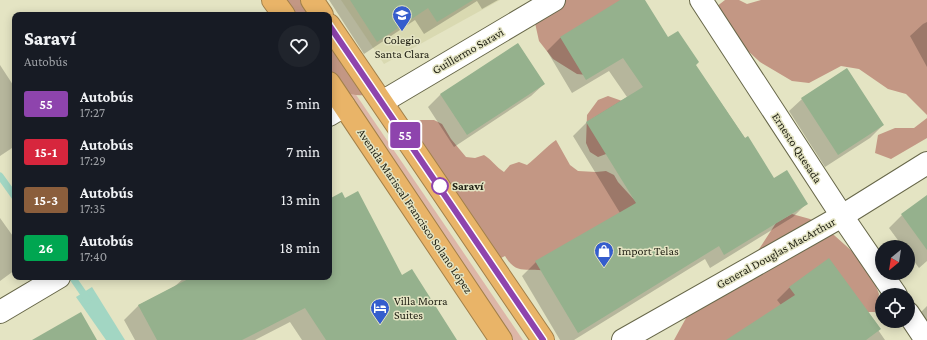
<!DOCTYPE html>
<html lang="es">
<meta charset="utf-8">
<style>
body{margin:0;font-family:"Crimson Pro",serif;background:#20242c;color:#f1f3f6;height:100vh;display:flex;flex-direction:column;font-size:15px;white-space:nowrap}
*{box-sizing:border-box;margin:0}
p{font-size:13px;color:#9ea1a6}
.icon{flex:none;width:22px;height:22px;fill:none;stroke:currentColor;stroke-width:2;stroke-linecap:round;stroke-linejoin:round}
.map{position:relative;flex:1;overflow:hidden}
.sheet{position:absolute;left:12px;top:12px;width:320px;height:268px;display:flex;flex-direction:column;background:#171b24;border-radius:8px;box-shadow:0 2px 10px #0003}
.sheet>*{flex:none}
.badge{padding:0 8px;border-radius:3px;font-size:14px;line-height:26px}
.needle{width:26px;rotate:210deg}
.buttons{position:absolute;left:875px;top:240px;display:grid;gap:8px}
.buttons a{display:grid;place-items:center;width:40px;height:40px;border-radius:50%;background:#171b24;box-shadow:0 2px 10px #0003;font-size:20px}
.map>.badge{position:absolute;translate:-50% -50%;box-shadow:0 0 0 2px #fff}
.round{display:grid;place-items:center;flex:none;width:42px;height:42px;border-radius:21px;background:#20242c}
.overview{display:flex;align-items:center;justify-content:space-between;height:68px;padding:0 12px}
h1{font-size:19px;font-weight:800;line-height:30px}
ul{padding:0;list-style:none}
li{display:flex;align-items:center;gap:12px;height:48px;padding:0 12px}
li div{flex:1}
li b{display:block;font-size:15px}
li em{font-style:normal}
li .badge{min-width:44px;font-weight:700;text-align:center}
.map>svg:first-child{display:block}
</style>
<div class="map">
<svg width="927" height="340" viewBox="0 0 927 340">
<rect width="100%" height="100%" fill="#e4e4c3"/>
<path fill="#d9d9b1" d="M341 0H500L384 64Z"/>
<path fill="#ddb6a7" d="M329 55 523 340H513L329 68Z"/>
<path fill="#c39784" d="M281 0H310L327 15H294Z
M563 0H625L587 75 577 74 553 59 539 41 535 23Z
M725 0H739L747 4 761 0H927V115L906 94 888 89 859 69 841 66 809 83 792 81 760 62 747 50 716 7Z
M329 20 364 95C352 97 340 89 329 84Z
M608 96 625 102 606 154 598 157 590 152 586 143 587 115 598 100Z
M927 118V138L891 159 875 153 878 135 895 128H914Z
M421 120H434L442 124 451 139 466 157 475 158 484 155C492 160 496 167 504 172L510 165 519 162 527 165C537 157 546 147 556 140L570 165 578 171 596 172 606 171 614 175 618 182 638 204 546 271C527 267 517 276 505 256L497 260 479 230 470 212 447 190 410 134 412 124Z
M792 214 810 219 825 227 863 261 872 276 879 294 875 312H857L741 340H674L691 309 746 269 776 223Z"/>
<path fill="#a2d6c3" d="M92 287 125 340H106L76 297Z"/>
<path fill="#0003" d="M329 0H498L482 9 477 1 424 34 415 20 364 54Z
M622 0H644L667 39 695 65 773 179 807 203 793 217 710 268 705 259 574 340H560L522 276 536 262 620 213 573 136 587 122 627 97 609 71 572 93 547 51 560 38Z
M927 22V67L910 36 923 24Z
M518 44 544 84 531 96 454 147 428 107 440 95Z
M0 65 15 88V146L0 156Z
M802 99 883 125 870 138 825 167 789 111Z
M927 197V261L919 268 908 253V247H903L889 228 902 215Z
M329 200 402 276 456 340H302L290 322 255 340H135L124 320 139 305 174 287 185 277H329Z
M0 218 15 239V270L0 281Z
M829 259 885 340H732L781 305 777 300 789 288Z
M927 306V324L920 313Z"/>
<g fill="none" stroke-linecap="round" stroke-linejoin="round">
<path stroke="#a2d6c3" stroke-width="7" d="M0 176 15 197
M72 277 88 300"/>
</g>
<path fill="#95b18d" d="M350 0H473L437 22 428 8 377 42Z
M620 0H645L668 37 678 31 699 62 696 65 745 138 748 136 774 178 787 170 808 204 724 255 719 246 578 333 535 261 636 203 586 122 643 87 623 58 586 80 560 37Z
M518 43 545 84 467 135 440 94Z
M847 68 884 125 838 155 801 98Z
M358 191 402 275 412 269 457 340H326L305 308 242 340H157L138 305 192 277H329V199L342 192 345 198Z
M927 195V250L901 214Z
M829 258 881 329 866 340H726L795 295 789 287Z
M81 312 97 340H32Z"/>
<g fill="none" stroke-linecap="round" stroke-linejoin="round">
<defs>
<path id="street" d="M329 115 344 106
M0 312 59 277
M623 340 842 216 927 163"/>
<path id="secondary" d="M701 0 842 216 896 295
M382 102 554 0
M908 313 926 340"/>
<path id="highway" d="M273 0 284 15
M312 0 322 15
M329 25 543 340
M329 83 501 340"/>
</defs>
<use href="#street" stroke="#676749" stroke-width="24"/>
<use href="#secondary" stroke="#676749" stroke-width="24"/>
<use href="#highway" stroke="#a2804a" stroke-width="24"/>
<use href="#street" stroke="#fff" stroke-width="22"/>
<use href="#secondary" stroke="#fff" stroke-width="22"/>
<use href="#highway" stroke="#e9b468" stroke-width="22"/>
</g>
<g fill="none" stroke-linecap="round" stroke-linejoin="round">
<defs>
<path id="line" d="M329 25 543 340"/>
</defs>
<use href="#line" stroke="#fff" stroke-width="9"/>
<use href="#line" stroke="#8e44ad" stroke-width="6"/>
</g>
<defs>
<symbol id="school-pin" viewBox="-11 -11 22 30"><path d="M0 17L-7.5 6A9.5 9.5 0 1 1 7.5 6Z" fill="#355dcd" stroke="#e4e4c3"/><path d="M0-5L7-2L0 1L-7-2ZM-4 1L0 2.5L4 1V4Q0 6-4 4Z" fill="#fff"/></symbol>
<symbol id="shop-pin" viewBox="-11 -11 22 30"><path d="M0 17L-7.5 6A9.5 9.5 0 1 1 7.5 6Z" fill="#355dcd" stroke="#e4e4c3"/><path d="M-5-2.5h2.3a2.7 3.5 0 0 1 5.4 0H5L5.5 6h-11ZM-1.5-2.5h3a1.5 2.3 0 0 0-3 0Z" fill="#fff"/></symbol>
<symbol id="hotel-pin" viewBox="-11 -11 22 30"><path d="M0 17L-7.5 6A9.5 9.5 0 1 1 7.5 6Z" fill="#355dcd" stroke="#e4e4c3"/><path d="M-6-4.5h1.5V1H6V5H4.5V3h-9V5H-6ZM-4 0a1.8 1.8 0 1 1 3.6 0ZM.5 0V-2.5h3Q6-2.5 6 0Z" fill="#fff"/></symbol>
</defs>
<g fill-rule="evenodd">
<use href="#school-pin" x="391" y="4" width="22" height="30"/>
<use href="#shop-pin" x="593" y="240" width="22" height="30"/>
<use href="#hotel-pin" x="369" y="297" width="22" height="30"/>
</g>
<circle fill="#fff" stroke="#8e44ad" stroke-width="2" cx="440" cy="186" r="8"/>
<g text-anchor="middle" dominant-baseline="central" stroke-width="3" stroke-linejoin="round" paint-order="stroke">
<g font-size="12" fill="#1f1f13" stroke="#e4e4c3" text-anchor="start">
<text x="402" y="40" text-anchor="middle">Colegio<tspan x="402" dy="14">Santa Clara</tspan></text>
<text x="618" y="251">Import Telas</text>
<text x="394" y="301">Villa Morra<tspan x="394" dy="14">Suites</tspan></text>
</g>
<g font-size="12" fill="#1f1f13" stroke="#e4e4c3">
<text transform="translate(468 51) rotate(-30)">Guillermo Saravi</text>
<text transform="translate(797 148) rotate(57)">Ernesto Quesada</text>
<text transform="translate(415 211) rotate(56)">Avenida Mariscal Francisco Solano López</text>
<text transform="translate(776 253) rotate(-29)">General Douglas MacArthur</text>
</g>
<g font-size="12" font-weight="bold" fill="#1f1f13" stroke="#e4e4c3" text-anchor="start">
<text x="452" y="186">Saraví</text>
</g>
</g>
</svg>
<div class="buttons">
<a><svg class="needle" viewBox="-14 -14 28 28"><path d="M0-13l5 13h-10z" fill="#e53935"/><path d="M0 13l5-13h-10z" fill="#9ea1a6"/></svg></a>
<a><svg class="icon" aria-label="locate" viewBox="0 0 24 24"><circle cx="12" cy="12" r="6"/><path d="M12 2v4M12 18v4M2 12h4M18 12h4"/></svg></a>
</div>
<b class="badge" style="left:405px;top:135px;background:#8e44ad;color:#fff">55</b>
<section class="sheet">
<div class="overview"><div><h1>Saraví</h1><p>Autobús</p></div><a class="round"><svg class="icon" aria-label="heart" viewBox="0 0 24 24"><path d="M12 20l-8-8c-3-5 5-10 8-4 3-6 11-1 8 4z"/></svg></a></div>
<ul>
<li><span class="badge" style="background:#8e44ad;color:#fff">55</span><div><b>Autobús</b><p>17:27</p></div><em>5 min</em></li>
<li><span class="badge" style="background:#d7263d;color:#fff">15-1</span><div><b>Autobús</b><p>17:29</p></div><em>7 min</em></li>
<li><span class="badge" style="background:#8b5e3c;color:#fff">15-3</span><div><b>Autobús</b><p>17:35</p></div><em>13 min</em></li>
<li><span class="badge" style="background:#00a651;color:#fff">26</span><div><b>Autobús</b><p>17:40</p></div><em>18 min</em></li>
</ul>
</section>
</div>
